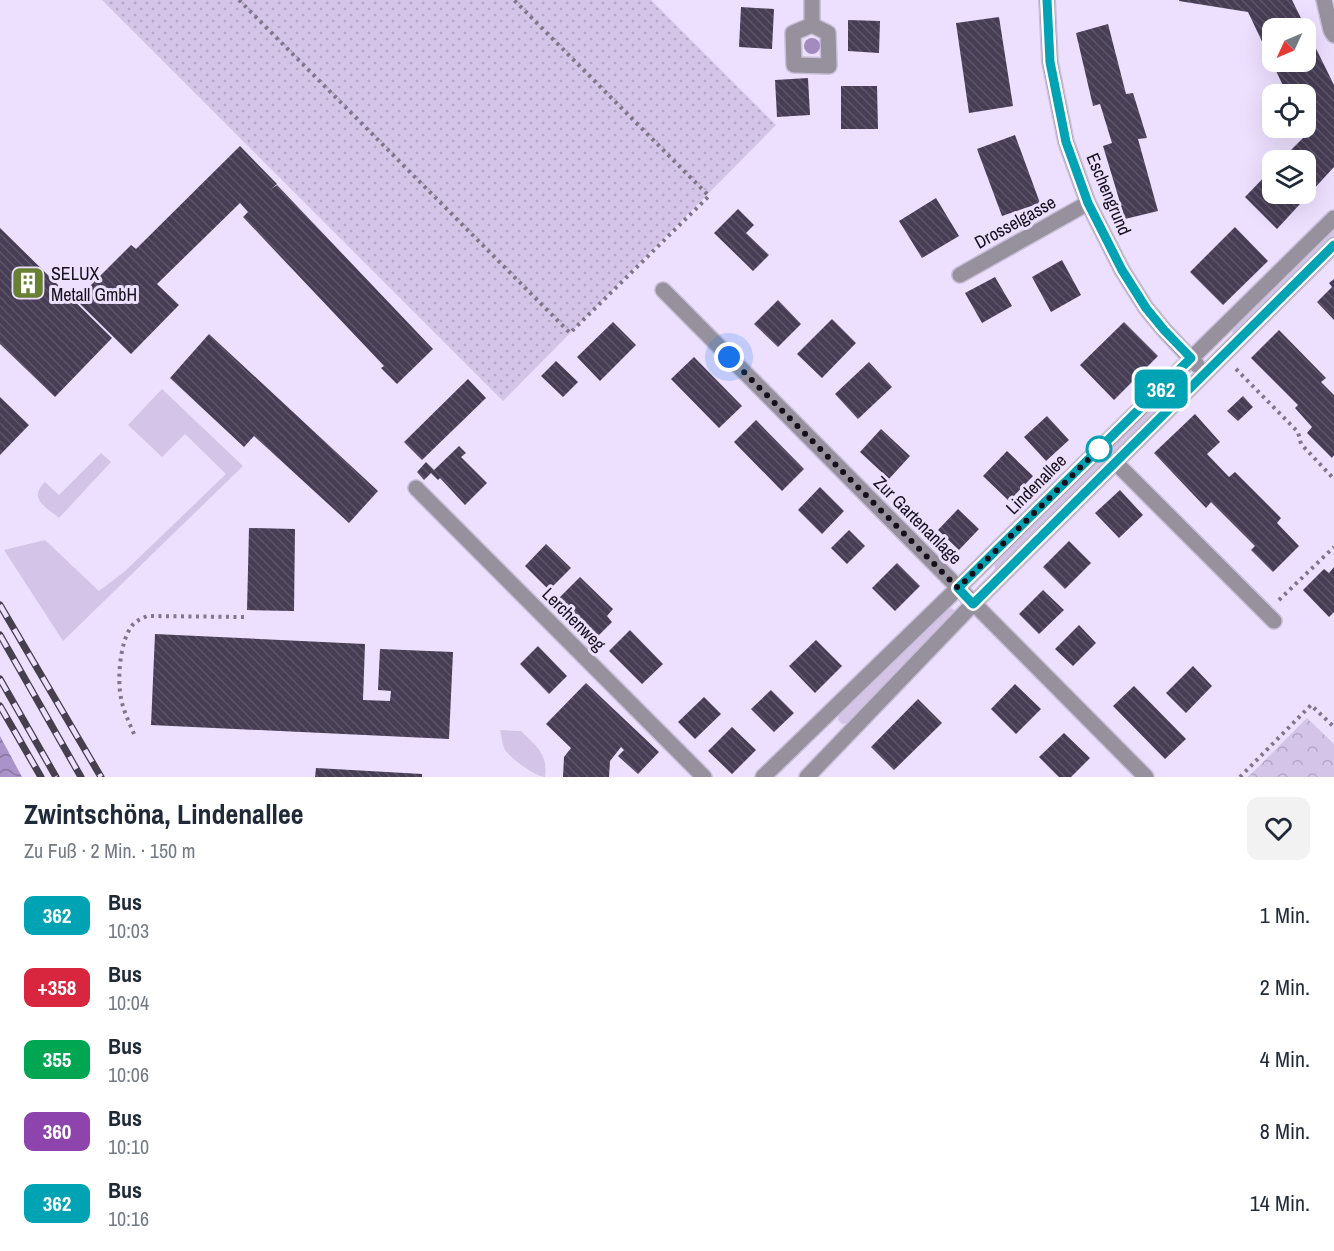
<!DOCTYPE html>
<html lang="de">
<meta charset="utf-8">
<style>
body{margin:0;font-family:"Archivo Narrow",sans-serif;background:#f2f2f3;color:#1f2937;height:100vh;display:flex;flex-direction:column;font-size:22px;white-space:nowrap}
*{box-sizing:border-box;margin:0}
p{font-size:20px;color:#747a83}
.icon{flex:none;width:33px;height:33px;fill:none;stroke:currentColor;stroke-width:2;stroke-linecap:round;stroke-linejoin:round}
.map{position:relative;height:777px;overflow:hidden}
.side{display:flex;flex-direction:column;background:#fff;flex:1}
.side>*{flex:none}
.badge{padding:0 12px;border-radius:9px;font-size:21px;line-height:39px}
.needle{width:39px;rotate:226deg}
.tools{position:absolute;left:1262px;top:18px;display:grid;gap:12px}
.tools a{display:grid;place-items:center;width:54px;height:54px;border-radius:12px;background:#fff;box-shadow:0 6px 24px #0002;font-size:30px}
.you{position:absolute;width:30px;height:30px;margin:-15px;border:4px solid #fff;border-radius:50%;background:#1a73e8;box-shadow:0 0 0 9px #1a73e833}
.map>.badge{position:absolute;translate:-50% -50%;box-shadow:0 0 0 3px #fff}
.round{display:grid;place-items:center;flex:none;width:63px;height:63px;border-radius:12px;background:#f2f2f3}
.head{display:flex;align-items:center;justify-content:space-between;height:102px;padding:0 24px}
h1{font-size:28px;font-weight:800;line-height:45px}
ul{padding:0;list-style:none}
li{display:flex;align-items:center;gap:18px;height:72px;padding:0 24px}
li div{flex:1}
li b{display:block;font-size:22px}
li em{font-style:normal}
li .badge{min-width:66px;font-weight:700;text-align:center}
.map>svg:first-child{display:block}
</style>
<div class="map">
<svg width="1334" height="777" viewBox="0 0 1334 777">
<defs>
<pattern id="forest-crowns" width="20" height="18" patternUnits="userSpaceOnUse" patternTransform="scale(1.5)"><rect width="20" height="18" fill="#d3c4e8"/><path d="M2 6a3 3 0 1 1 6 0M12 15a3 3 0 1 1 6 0" fill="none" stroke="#b4a7c6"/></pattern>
<pattern id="garden-dots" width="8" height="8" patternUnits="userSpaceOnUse" patternTransform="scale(1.5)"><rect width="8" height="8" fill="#d3c4e8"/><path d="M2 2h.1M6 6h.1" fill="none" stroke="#b4a7c6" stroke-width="1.8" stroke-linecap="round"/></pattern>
<pattern id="water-waves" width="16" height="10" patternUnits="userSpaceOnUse" patternTransform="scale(1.5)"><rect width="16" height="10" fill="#aa93c9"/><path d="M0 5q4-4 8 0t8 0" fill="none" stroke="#8977a2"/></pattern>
<pattern id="building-back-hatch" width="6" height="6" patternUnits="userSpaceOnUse" patternTransform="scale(1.5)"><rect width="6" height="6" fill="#473d55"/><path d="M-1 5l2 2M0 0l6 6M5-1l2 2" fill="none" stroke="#5e5569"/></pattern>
</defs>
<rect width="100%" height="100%" fill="#ede0ff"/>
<path fill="#d3c4e8" d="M1334 226V240L1235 335 1232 332 1233 327Z
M162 389 243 466 63 641 4 550 45 540 99 591 124 572 226 474 185 434 162 457 128 425Z
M1158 402 1162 406V408L998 570 995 569 994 563 1156 403Z
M101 453 111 462 59 518C45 506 28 499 45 482L59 495Z
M952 608 956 612 954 619 848 723 842 724 838 720 839 715 946 610Z
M500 730 521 731C536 746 548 753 545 777 534 776 512 759 505 750 502 745 502 736 500 730Z"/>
<path fill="url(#forest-crowns)" d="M1307 718 1334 744V777H1248Z"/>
<path fill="url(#garden-dots)" d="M102 0H651L776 125 503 401Z"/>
<path fill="url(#water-waves)" d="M0 736 22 777H0Z"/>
<path fill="url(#building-back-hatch)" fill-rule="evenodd" d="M1179 0H1292L1334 85V167L1277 229 1245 197 1272 169V194H1305V160H1281L1306 135 1302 128H1305V94H1287L1248 12 1179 1ZM1272 28H1305V62H1272Z
M741 7 774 9 772 49 739 47Z
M999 17 1013 106 969 113 956 23Z
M848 20 880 21 879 53 848 51Z
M1108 24 1126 94 1133 93 1147 138 1138 139 1158 211 1125 219 1103 146 1112 143 1100 104 1093 106 1076 33Z
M808 78 810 115 777 117 775 80Z
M841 86H877L878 129H841Z
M1015 135 1040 203 1002 216 977 149Z
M240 146 277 184 270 190 277 185 433 349 397 384 381 368 384 366 243 217 248 212 240 203 157 284 179 305 131 354 76 300 131 245 136 249Z
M936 198 959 236 922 258 899 221Z
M738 209 754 225 746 233 769 255 753 271 714 233Z
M1235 227 1268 261 1223 305 1190 272Z
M0 228 112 338 55 397 0 344Z
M1062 260 1081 295 1051 312 1032 277Z
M995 277 1012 306 982 323 965 293Z
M1334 279V320L1317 302 1332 287 1329 283Z
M778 300 801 324 778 347 754 324Z
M832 319 856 343 822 378 797 354Z
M613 322 636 345 600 381 577 357Z
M1124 322 1158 356 1114 400 1080 365Z
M1279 330 1326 378 1321 382 1334 395V455L1332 458 1307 433 1312 427 1295 408 1298 405 1251 358Z
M209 334 378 491 349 523 254 436 244 447 170 378Z
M694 357 742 406 719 428 671 379Z
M556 361 578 382 563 397 541 376Z
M869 362 892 387 858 419 835 394Z
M468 379 486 398 422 460 404 442Z
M1243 396 1253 407 1238 421 1227 411Z
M0 397 29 425 0 455Z
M1195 414 1220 442 1207 454 1229 477 1235 472 1281 518 1277 523 1299 546 1273 572 1251 550 1255 546 1211 502 1206 508 1154 453Z
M1047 416 1069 440 1046 461 1024 437Z
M756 420 804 469 782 491 734 442Z
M881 429 910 456 889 479 860 452Z
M459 446 466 453 461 457 487 483 465 505 440 478 438 480 431 473 424 480 417 472 426 462 434 470Z
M1007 451 1033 476 1009 501 983 476Z
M820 487 844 511 822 534 798 510Z
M1120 490 1143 515 1119 538 1095 513Z
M958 509 979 529 959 550 938 530Z
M249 528 295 529 294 611 247 610Z
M849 530 865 546 847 564 831 548Z
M1069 541 1091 563 1065 589 1043 567Z
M546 544 571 568 549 590 525 566Z
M897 563 920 586 895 611 872 588Z
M1334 567V612L1329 617 1303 590 1324 569 1329 573Z
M580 577 613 609 607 616 612 622 597 637 558 599Z
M1043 590 1064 610 1039 634 1019 614Z
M1079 625 1096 643 1073 666 1055 649Z
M630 630 663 664 642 684 609 651Z
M155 634 365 644 363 700 390 701 391 691 378 690 380 649 453 652 449 739 151 725Z
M816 640 842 666 815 693 789 666Z
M538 646 567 676 549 694 520 664Z
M1193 666 1212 686 1186 713 1166 693Z
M586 683 659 752 638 774 618 756 624 750 621 747 610 761 609 777H563L564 757 571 748 546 724Z
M1015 684 1041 709 1016 734 991 709Z
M1134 686 1186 739 1165 759 1113 706Z
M771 690 794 713 774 732 751 709Z
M704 697 721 714 695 739 678 722Z
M918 699 942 723 894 770 871 747Z
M732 727 756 750 732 774 708 751Z
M1064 733 1090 758 1071 777H1059L1039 757Z
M316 768 422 774V777H315Z"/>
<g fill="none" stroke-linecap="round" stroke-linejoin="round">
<defs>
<path id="minor" d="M1047 0 1050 62 1066 142 1088 203 1122 270 1146 308 1164 330 1197 365
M1324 0 1331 30 1334 35
M812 25 828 33 829 66 794 65 793 33Z
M812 25V0
M960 275 1088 203
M663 290 1146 777
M1115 462 1274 621
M416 488 704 777
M763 777 958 588 1334 218
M807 777 973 604 1334 245"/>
</defs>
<use href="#minor" stroke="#cabfda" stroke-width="18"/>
<path stroke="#7e768a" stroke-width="4" stroke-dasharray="3 4.5" stroke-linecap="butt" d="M239 0 570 333 709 196 514 0
M1236 369 1298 432 1301 444 1334 479
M1279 600 1334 547
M134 734C129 722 123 710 121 698 117 679 120 643 131 627 135 621 141 619 147 616L244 617
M1240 777 1311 705 1334 727"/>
<use href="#minor" stroke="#96919d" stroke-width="15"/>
<defs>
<path id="rail" d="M0 605 101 777
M0 635 81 777
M0 679 56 777
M0 706 41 777"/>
</defs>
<use href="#rail" stroke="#463f4e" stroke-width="7"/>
<use href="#rail" stroke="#ede0ff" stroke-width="4.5" stroke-dasharray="14" stroke-linecap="butt"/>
</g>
<circle fill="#a28bbe" cx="812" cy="46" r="8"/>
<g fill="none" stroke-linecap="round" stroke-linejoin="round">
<defs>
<path id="line" d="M1047 0 1050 62 1066 142 1088 203 1122 270 1146 308 1164 330 1191 358 958 588 973 604 1334 245"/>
</defs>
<use href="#line" stroke="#fff" stroke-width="14"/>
<use href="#line" stroke="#00a3b4" stroke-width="9"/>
<path stroke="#15101a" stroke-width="6" stroke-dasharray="0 10.8" d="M729 357 958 588 1100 448 1099 449"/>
</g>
<defs>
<symbol id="building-square" viewBox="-11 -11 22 22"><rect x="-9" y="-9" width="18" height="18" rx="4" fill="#688032" stroke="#ede0ff"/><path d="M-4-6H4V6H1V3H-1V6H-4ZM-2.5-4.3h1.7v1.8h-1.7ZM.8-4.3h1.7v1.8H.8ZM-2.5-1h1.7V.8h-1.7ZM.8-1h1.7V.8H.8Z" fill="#fff"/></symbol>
</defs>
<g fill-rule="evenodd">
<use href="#building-square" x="9" y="264" width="38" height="38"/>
</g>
<circle fill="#fff" stroke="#00a3b4" stroke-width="3" cx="1099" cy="449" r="12"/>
<g text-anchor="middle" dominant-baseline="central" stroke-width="6" stroke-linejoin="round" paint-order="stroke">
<g font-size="18" fill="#15101a" stroke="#ede0ff">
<text transform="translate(1109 194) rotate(67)">Eschengrund</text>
<text transform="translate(1015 222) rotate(-29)">Drosselgasse</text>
<text transform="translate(1036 484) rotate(-45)">Lindenallee</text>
<text transform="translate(918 520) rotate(45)">Zur Gartenanlage</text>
<text transform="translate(574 619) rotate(45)">Lerchenweg</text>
</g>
<g font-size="18" fill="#15101a" stroke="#ede0ff" text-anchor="start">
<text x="51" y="273">SELUX<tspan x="51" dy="21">Metall GmbH</tspan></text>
</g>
</g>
</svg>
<div class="tools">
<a><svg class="needle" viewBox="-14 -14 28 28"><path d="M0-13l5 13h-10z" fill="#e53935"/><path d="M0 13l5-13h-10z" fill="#747a83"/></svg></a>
<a><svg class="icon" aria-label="locate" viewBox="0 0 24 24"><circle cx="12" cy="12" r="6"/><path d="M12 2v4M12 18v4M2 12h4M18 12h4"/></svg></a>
<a><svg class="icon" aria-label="layers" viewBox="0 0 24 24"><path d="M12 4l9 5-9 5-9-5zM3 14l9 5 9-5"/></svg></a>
</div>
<div class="you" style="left:729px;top:357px"></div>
<b class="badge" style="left:1161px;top:389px;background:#00a3b4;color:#fff">362</b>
</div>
<section class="side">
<div class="head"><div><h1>Zwintschöna, Lindenallee</h1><p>Zu Fuß · 2 Min. · 150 m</p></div><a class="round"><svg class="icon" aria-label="heart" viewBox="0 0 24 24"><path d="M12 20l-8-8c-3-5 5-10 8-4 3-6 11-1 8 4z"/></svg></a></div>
<ul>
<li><span class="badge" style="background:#00a3b4;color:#fff">362</span><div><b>Bus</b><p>10:03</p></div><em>1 Min.</em></li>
<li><span class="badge" style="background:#d7263d;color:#fff">+358</span><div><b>Bus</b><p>10:04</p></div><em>2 Min.</em></li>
<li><span class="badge" style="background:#00a651;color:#fff">355</span><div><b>Bus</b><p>10:06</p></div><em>4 Min.</em></li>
<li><span class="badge" style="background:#8e44ad;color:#fff">360</span><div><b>Bus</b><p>10:10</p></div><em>8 Min.</em></li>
<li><span class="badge" style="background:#00a3b4;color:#fff">362</span><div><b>Bus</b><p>10:16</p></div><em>14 Min.</em></li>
</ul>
</section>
